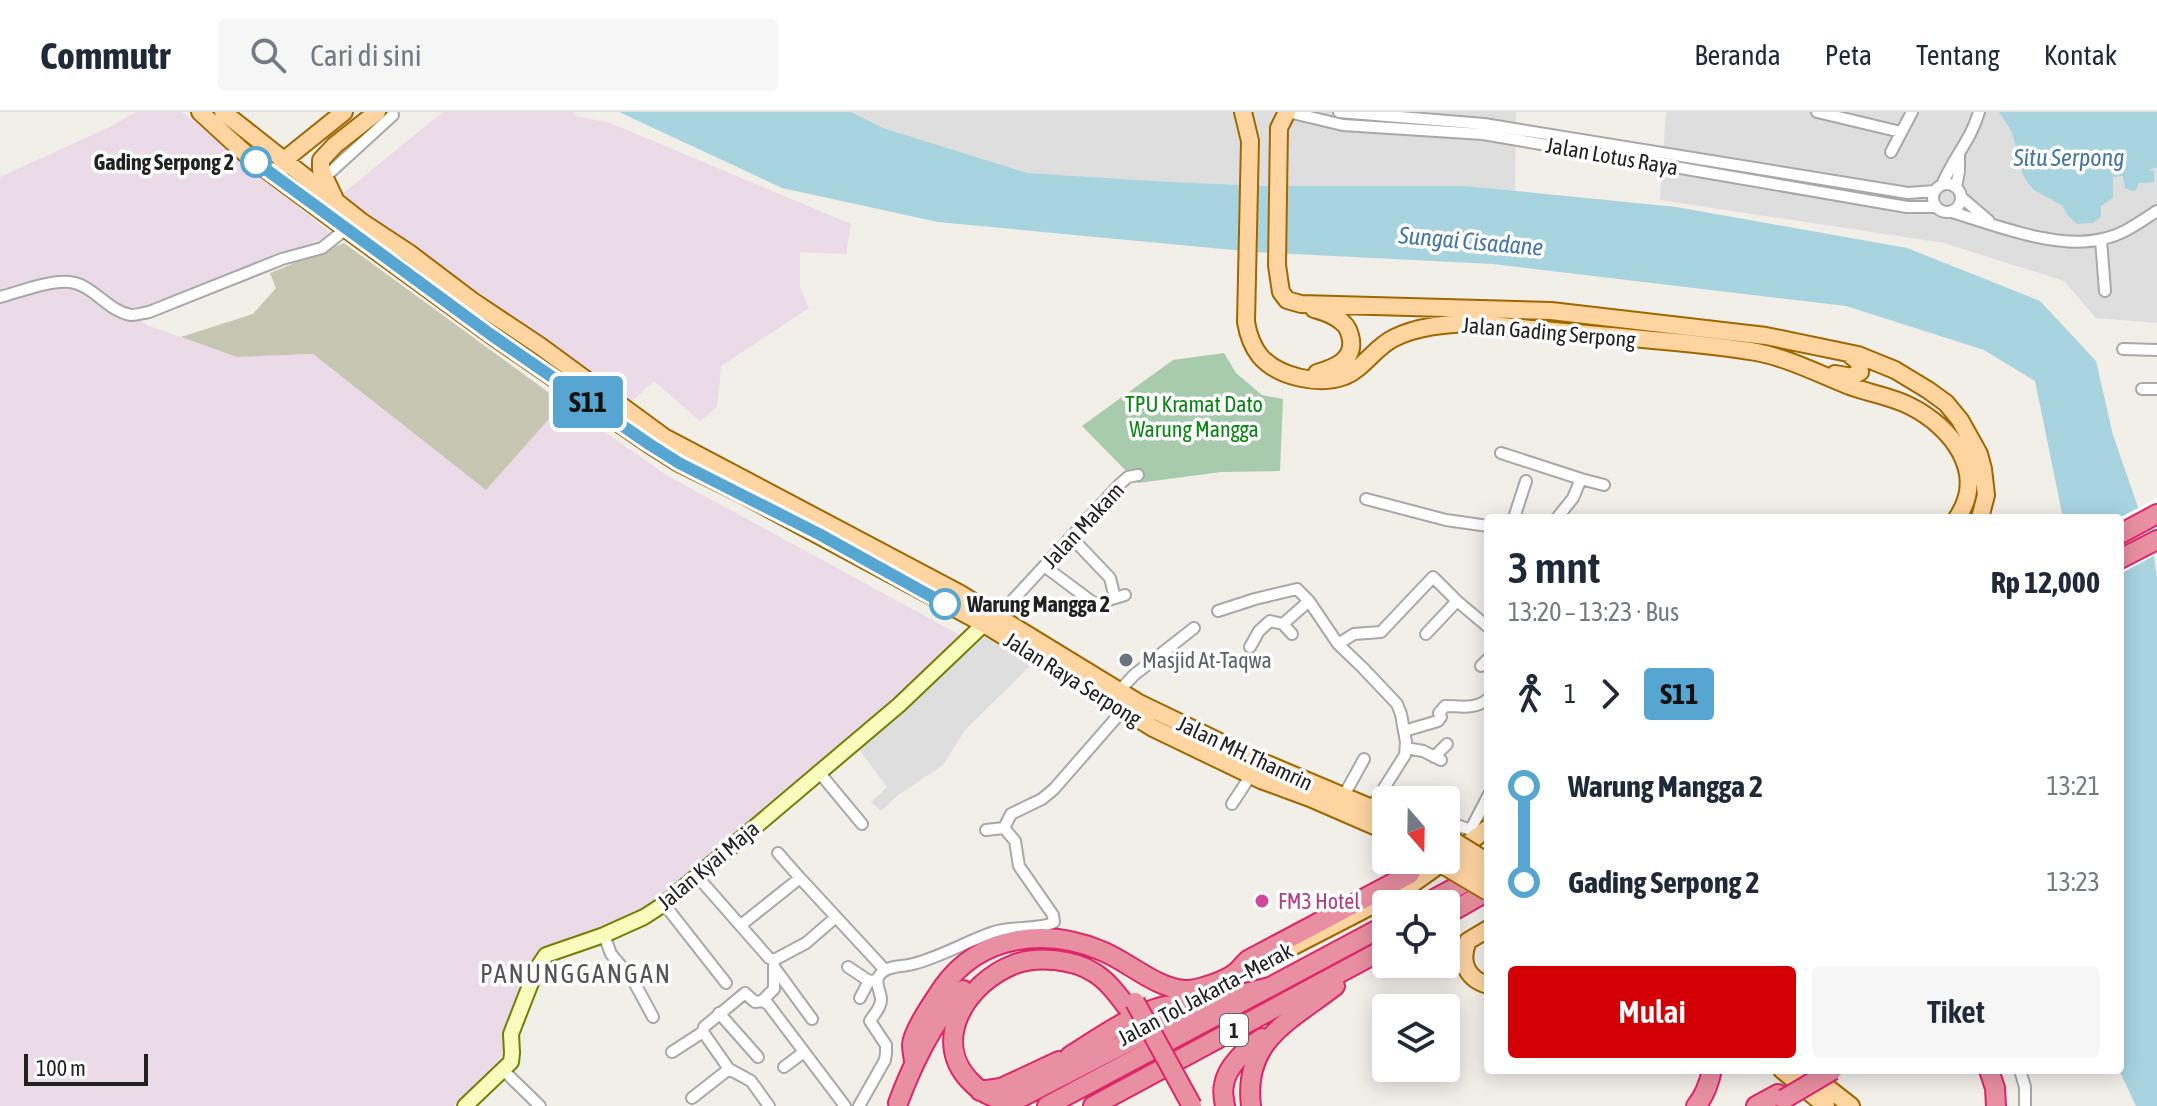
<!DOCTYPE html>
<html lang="id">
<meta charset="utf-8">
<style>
body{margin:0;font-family:"Asap Condensed",sans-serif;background:#f6f6f7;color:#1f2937;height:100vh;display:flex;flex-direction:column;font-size:30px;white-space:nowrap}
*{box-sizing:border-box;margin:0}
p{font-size:26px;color:#747a83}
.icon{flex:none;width:44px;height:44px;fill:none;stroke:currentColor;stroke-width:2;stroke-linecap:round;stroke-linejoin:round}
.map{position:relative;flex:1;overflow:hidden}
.sheet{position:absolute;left:1484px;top:402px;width:640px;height:560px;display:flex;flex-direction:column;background:#fff;border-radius:8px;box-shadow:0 4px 20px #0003}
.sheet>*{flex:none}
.badge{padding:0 16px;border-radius:6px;font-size:28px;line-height:52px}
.needle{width:52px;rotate:160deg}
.controls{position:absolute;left:1372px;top:674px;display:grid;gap:16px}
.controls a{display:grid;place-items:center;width:88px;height:88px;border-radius:8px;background:#fff;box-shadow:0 4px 20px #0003;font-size:40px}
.scale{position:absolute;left:24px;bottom:20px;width:124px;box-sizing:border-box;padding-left:8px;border:4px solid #212121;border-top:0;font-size:22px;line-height:28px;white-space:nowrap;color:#212121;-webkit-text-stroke:6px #fff;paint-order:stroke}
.map>.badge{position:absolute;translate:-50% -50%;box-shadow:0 0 0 4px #fff}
.legs{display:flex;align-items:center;gap:12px;height:88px;padding:0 24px;font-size:26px}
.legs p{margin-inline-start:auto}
.head{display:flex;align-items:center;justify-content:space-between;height:136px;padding:0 24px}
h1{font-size:44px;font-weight:600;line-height:60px}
.cta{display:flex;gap:16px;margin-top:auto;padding:16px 24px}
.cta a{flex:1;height:92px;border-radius:8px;background:#d20004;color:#fff;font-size:32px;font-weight:600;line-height:92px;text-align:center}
.cta a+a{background:#f6f6f7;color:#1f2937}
ul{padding:0 24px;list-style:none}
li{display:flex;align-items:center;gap:28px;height:96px;font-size:30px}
li i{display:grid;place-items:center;width:12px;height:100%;margin:0 10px;background:currentColor}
li i::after{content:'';width:20px;height:20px;margin:-10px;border:6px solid;border-radius:50%;background:#fff}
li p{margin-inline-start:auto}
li:first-child i{background:linear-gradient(#0000 50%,currentColor 0)}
li:last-child i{background:linear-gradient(currentColor 50%,#0000 0)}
header{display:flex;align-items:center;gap:48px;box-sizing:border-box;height:112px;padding:0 40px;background:#fff;border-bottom:2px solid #e0e1e3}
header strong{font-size:38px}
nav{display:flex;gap:44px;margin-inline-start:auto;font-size:28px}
.search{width:560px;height:72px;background:#f6f6f7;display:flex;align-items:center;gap:20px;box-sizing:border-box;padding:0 28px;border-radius:8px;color:#747a83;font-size:30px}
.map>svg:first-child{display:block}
</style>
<header>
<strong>Commutr</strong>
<div class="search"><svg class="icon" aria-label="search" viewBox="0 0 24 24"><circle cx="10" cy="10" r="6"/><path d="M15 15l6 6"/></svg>Cari di sini</div>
<nav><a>Beranda</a><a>Peta</a><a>Tentang</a><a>Kontak</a></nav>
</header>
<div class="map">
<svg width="2157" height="994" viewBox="0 0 2157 994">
<rect width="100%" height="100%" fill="#f2eee8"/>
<path fill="#dfdede" d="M851 0H1516L1515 79 1466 74H1268L1171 70 1028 61 883 16Z
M1666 0H2157V211L2096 206 2064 169 1944 131 1660 88Z
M985 525 1030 554 965 618 943 653 898 683 881 699 871 690 887 675 858 636Z"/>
<path fill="#ebdae8" d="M136 0H182L333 123 131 199 146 213 237 245 313 242 486 378 563 291 668 364 967 527 637 810 544 842 515 890 500 950 453 994H0V65L112 14Z
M443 0H573L576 4 610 11 851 112 846 142 800 140V176L809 196 721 254 717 295 700 309 654 269 632 289 341 83Z"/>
<path fill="#c7c6b3" d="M344 131 563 291 486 378 313 242 237 245 181 225 253 202 276 176 270 161Z"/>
<path fill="#a8cbad" d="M1224 241 1236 261 1262 283 1283 287 1280 359 1221 360 1138 371 1082 314 1173 248Z"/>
<path fill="#a8d4e0" d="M619 0H851L883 16 1028 61 1171 70 1268 74H1466L1676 95 1907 136 2040 189 2096 249 2113 323 2153 439 2157 466V994H2136L2119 958 2120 406H2063L2035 269 1984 238 1846 194 1493 152 1255 140 938 110 782 76Z
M1999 0H2157V55L2149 58 2154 59V70L2139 71 2136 78 2132 79 2125 76 2123 64 2113 65V86L2101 94V105L2093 111 2077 112 2067 103 2063 94 2034 78 2028 71 2023 63 2012 20Z"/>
<path fill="#fff" d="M2157 386V442L2120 462 2119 406Z"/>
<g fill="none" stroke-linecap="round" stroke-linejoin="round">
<defs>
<path id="street" d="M1288 0 1343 13 1483 22 1907 95H1936
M1339 0 1484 12 1908 81 1935 79
M1817 0 1901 20
M1891 40 1912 0
M324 66 393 3
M1933 86a14 14 0 1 1 28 0a14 14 0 1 1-28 0Z
M1942 73C1953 46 1971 28 1979 0
M1956 75 1959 59V41
M1961 85 1989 109
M1952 100C1995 113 2057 138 2102 127 2123 123 2140 110 2157 99
M2101 128 2105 179
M0 185C19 180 49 168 69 170 93 172 107 199 131 203 137 203 143 201 149 200L282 147 322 136 346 117
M2123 237 2157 238
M2142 277H2157
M1501 341 1581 367
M1366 387 1446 408 1488 414
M1514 406 1526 369
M1557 406 1573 386 1581 367 1604 373
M1071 425 1110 466 1115 486
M1044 454 1095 492 1125 483
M1218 499 1255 487 1297 477 1309 489 1338 532 1363 556 1397 592 1401 602 1406 630 1405 643 1372 695
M998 504 1120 372 1128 365 1138 363
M1292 522 1283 512 1309 489
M1426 522 1457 489
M1338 532 1354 522 1381 520 1433 465 1457 489 1488 515
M1250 535 1259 519 1270 509 1283 512
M1481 554 1488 547
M1119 579 1134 563 1194 516
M1404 619 1438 609 1441 605 1439 601 1445 594C1460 594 1475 598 1488 587
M1406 636 1423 639 1441 648
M1434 645 1447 632
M818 659 862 712
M1381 682 1395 688
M1343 685 1364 647
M1232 692 1251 663
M1446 709 1468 717H1471L1488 684
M1004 716 1011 702 1042 687 1054 677 1123 598
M986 718 1004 716
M778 741 800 766
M696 763 769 846 774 848
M664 792 726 871
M741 813 800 766 885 858
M604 823 611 842 633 868 653 905
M774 848 806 831 836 805
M774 855 812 907
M848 855 869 869
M860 886 869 869 877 868
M762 889 774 877V854
M719 901 758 945
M703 920 729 957 751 969 769 994
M672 940 703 920 704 915 745 881 755 890 762 889 768 892 845 994
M784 955 804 940
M503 958 540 994
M2020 958 2025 975V994
M692 986 729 957
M859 994 885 948 886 941V933L870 909C874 902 881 896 881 888 881 879 874 871 879 864 886 853 902 855 913 852 941 845 967 829 994 820 1010 814 1043 818 1054 810L1053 803 1019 754 1015 729 1004 716"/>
<path id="secondary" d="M465 994 511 950 512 941 511 922 536 858 546 843 604 823 644 805 664 792 899 593 984 512"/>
<path id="primary" d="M200 0 248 44 346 117 490 222 649 332 679 351 740 381 984 512 1153 616 1261 668 1310 686 1386 719
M223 0 362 110 409 141 471 188 540 234 664 325 959 481 1139 591 1253 646 1386 702
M1243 0 1250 29 1246 210C1248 222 1252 234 1260 244 1278 265 1319 274 1345 264 1364 256 1375 235 1394 226 1418 214 1446 212 1472 211 1518 216 1565 220 1611 224 1659 229 1708 232 1756 240 1788 246 1817 261 1847 273 1867 281 1891 284 1910 294 1952 315 1988 361 1957 406
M1287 0 1279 16 1277 153 1279 167 1281 180 1287 188 1301 192 1551 199 1766 224 1858 243 1895 258 1928 278 1946 291 1960 308 1979 342 1983 357 1986 383 1980 406
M280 58 283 49 344 0
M334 85 321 58V48L335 33 377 0
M1314 197C1324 200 1335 203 1343 211 1348 215 1350 222 1351 228 1354 249 1333 256 1317 261
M1835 262 1852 265 1860 260 1859 250 1848 241
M1454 742 1488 716
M1488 817 1468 829C1459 850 1467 867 1488 873
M1280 841 1408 775 1446 748
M1782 958 1826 994
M1805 958 1851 994"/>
<path id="highway" d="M2120 422 2157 402
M2120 447 2157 428
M1425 792 1482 761
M1446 803 1488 779
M1127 895C1117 882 1107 868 1093 860 1072 847 1038 844 1015 852 967 870 928 930 973 972 985 984 1002 990 1018 987L1157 915 1213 889 1270 875
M1070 944C1097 927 1142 895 1173 893 1181 893 1191 895 1199 895
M914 951C914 945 912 939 912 933 912 920 935 887 943 875 980 823 1046 815 1102 839 1129 850 1154 875 1184 878 1196 879 1225 869 1235 861 1240 858 1243 852 1248 848L1410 762 1416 748
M1989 958 1995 976 1996 994
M980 979 1001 976 1059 949
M898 991C913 951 933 908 963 878
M1047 994 1386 813
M1093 994 1386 836
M1225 994C1224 987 1222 980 1224 973 1226 955 1247 936 1262 926
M1251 994C1243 928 1290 909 1335 874
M1696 994C1705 984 1709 971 1712 958
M1756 994 1778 982"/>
</defs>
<use href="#street" stroke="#a8a8a8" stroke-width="14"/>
<use href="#secondary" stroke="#737e03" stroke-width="18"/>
<use href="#primary" stroke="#9e6700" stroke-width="20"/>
<use href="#highway" stroke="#df2569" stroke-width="22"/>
<use href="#street" stroke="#fff" stroke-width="10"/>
<use href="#secondary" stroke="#f9fbbc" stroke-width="14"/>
<use href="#primary" stroke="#fed4a1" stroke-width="16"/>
<use href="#highway" stroke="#e98fa2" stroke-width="18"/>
<defs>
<path id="primary-bridge" d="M1446 724 1488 750
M1446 742 1488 767
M1434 748 1488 780"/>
<path id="highway-bridge" d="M1135 890 1192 994
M1784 987 1833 958"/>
</defs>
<use href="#primary-bridge" stroke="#9e6700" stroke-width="20" stroke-linecap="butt"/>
<use href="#highway-bridge" stroke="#df2569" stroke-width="22" stroke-linecap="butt"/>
<use href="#primary-bridge" stroke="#fed4a1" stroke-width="16"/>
<use href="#highway-bridge" stroke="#e98fa2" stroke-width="18"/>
</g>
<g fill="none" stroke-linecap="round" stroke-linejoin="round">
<defs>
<path id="line-1" d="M256 50 490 222 649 332 679 351 819 422 945 492"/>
</defs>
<use href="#line-1" stroke="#fff" stroke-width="18"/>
<use href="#line-1" stroke="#57a6d2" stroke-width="12"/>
</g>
<g fill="#fff" stroke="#57a6d2" stroke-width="4">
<circle cx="256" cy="50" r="14"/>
<circle cx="945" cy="492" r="14"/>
</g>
<circle fill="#6b7280" stroke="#fff" stroke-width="3" cx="1126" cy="548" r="8"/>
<circle fill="#d1479c" stroke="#fff" stroke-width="3" cx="1262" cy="789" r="8"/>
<g text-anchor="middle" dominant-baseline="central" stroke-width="7" stroke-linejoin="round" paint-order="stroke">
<rect fill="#fff" stroke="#646464" stroke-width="2" x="1220" y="902" width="28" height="32" rx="6"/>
<g font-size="20" font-weight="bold" fill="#212121">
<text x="1234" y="918">1</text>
</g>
<g font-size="22" fill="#212121" stroke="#fff">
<text transform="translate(1612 44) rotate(10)">Jalan Lotus Raya</text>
<text transform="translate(1549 220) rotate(5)">Jalan Gading Serpong</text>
<text transform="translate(1083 413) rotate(-47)">Jalan Makam</text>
<text transform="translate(1073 567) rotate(32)">Jalan Raya Serpong</text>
<text transform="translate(1245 641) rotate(25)">Jalan MH.Thamrin</text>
<text transform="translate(708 753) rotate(-40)">Jalan Kyai Maja</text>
<text transform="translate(1205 882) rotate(-28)">Jalan Tol Jakarta–Merak</text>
</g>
<g font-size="22" font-weight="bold" fill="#212121" stroke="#fff" text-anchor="end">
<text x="234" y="50">Gading Serpong 2</text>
<text x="967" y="492" text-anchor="start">Warung Mangga 2</text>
</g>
<g font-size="22" fill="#098511" stroke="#fff">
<text x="1194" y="292">TPU Kramat Dato<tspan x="1194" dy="25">Warung Mangga</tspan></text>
</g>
<g font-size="22" fill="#5b616d" stroke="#fff" text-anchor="start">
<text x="1142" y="548">Masjid At-Taqwa</text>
</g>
<g font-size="22" fill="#b23c85" stroke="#fff" text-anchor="start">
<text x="1278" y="789">FM3 Hotel</text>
</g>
<g font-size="24" font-style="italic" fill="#4476a4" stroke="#fff">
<text x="2069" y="45">Situ Serpong</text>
<text transform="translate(1471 129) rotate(5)">Sungai Cisadane</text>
</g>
<g font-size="26" letter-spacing="2" fill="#545454" stroke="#fff">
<text x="576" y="862">PANUNGGANGAN</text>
</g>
</g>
</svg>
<div class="controls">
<a><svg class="needle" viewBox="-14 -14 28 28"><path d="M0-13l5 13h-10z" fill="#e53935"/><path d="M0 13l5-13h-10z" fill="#747a83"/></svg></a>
<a><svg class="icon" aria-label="locate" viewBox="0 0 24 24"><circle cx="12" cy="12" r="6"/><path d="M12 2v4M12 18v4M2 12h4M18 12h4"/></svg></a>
<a><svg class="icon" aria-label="layers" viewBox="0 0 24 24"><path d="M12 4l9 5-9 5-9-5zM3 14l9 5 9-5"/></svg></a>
</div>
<div class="scale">100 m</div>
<b class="badge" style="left:588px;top:290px;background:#57a6d2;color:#111">S11</b>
<section class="sheet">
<div class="head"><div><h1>3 mnt</h1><p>13:20 – 13:23 · Bus</p></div><b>Rp 12,000</b></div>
<div class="legs"><svg class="icon" aria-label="walk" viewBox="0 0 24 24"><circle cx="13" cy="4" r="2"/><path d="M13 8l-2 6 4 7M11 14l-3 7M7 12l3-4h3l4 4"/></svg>1<svg class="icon" aria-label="forward" viewBox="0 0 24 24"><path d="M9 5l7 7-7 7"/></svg><b class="badge" style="background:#57a6d2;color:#111">S11</b></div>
<ul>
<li><i style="color:#57a6d2"></i><b>Warung Mangga 2</b><p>13:21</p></li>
<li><i style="color:#57a6d2"></i><b>Gading Serpong 2</b><p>13:23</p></li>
</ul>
<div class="cta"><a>Mulai</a><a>Tiket</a></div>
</section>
</div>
